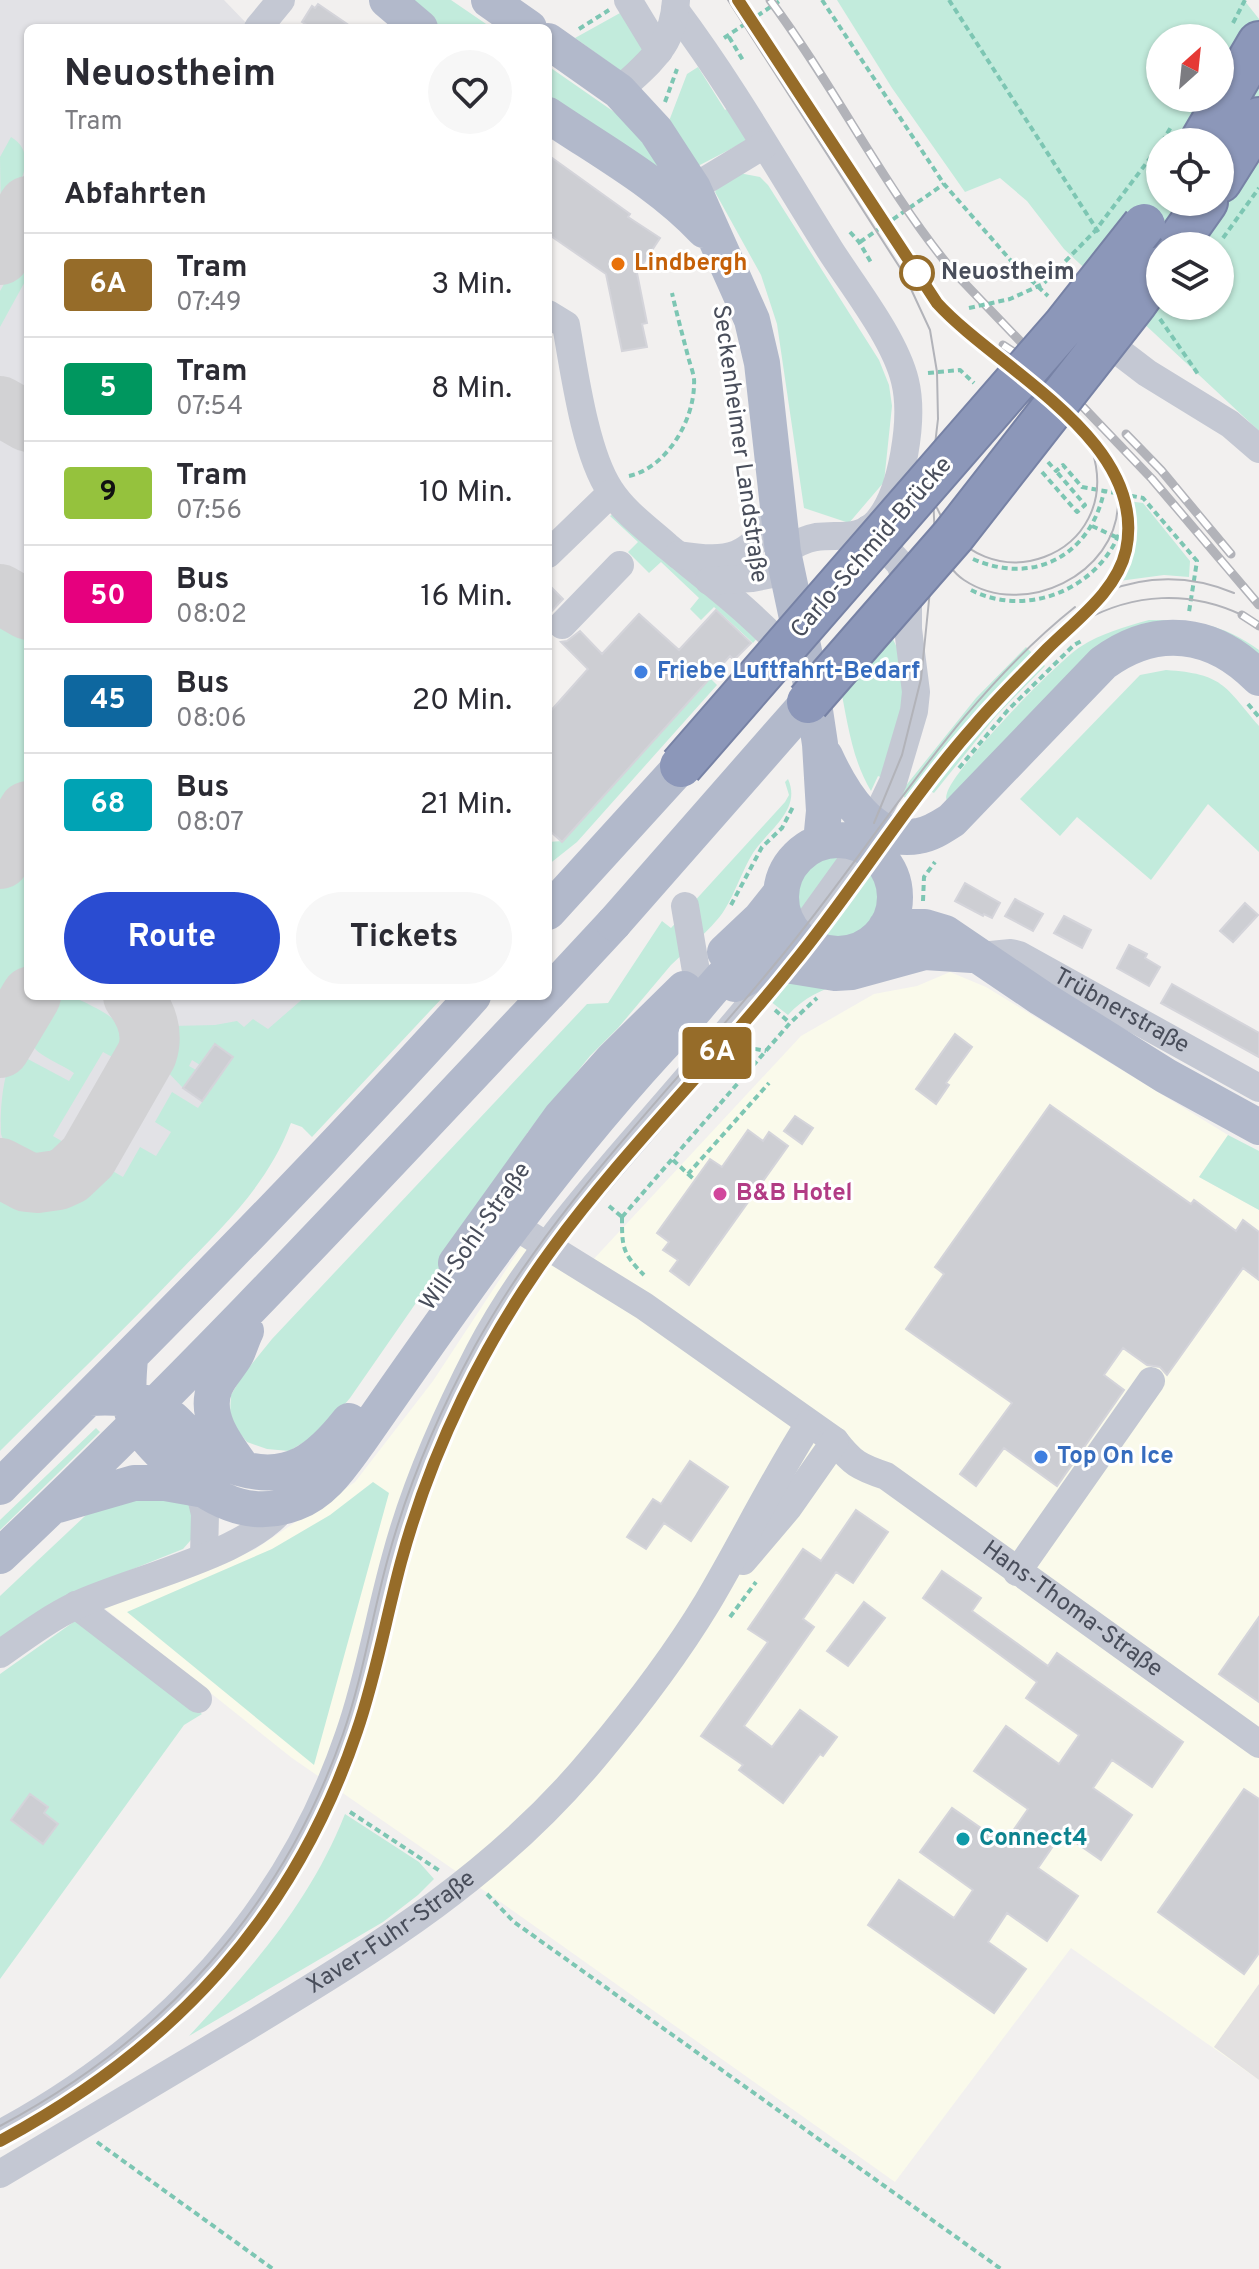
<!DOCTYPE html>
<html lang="de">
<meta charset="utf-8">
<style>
body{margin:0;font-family:Overpass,sans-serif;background:#f7f7f7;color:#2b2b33;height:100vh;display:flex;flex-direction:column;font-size:30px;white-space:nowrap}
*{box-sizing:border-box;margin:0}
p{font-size:26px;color:#7c7c81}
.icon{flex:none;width:44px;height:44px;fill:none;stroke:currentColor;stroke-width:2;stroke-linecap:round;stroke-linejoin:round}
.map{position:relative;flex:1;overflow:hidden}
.drawer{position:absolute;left:24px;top:24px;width:528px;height:976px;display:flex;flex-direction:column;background:#fff;border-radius:12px;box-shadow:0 2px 6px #0004}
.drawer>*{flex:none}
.badge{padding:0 16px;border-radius:6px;font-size:28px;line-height:52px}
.needle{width:52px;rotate:27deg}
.tools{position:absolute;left:1146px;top:24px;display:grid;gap:16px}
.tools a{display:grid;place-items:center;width:88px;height:88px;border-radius:50%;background:#fff;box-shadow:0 2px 6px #0004;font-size:40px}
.map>.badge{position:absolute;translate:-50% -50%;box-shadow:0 0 0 4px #fff}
h2{padding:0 40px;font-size:30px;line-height:72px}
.round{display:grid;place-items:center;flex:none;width:84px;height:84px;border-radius:42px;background:#f7f7f7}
.summary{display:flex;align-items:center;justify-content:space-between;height:136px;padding:0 40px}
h1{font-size:38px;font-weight:700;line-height:60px}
.action{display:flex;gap:16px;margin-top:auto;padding:16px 40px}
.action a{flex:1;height:92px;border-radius:48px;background:#2a4cd1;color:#fff;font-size:32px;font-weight:700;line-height:92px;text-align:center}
.action a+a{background:#f7f7f7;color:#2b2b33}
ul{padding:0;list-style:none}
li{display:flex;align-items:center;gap:24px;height:104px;padding:0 40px;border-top:2px solid #e1e1e2}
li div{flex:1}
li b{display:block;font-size:30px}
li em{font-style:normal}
li .badge{min-width:88px;font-weight:700;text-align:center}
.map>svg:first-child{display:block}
</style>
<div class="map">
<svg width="1259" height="2269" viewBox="0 0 1259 2269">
<rect width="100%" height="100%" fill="#f2f0ef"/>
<path fill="#fafaeb" d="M950 972 986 987 1228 1135 1199 1177 1259 1210V2080L1071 1948 895 2182 502 1903 292 1758 103 1607 254 1550 355 1482 433 1381 523 1244 578 1276 801 1036 874 994 917 986Z"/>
<path fill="#e3e1e1" d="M1259 1984V2080L1214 2047Z"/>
<path fill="#e2e2e6" d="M0 0H224L249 26 28 28V996H335L0 1351Z"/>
<path fill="#c2ebdc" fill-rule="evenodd" d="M406 0H451L492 28H441Z
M837 0H1244L1259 19V431L1064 249 1027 201 1000 178 965 192 892 88ZM1160 38H1220V98H1160ZM1160 142H1220V202H1160ZM1160 246H1220V306H1160Z
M620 13 645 51 621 71 575 38Z
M548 66 630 123 682 185 548 97Z
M698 67 725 110 730 107 750 139 698 166 669 121 687 74Z
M11 137C43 156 13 196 1 217L0 157Z
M739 173 760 177 768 185 879 360 889 385 892 406 884 482 849 523 804 508 777 324 761 275 715 192 720 184Z
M28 243V276L0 327V291Z
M1128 501 1143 503 1190 561 1189 577 1164 575 1119 581C1132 553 1134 531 1128 501Z
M615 513 758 637 753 643 714 607 701 620 690 609 699 598 661 562 649 573 628 552 638 542 610 516Z
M0 614 28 630V970L0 1019Z
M1149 620C1193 620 1222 623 1259 650V660L1149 628 949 805C947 799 945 800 947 793 954 768 1056 663 1080 647 1102 633 1124 627 1149 620Z
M888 629 903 660 907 686 887 780 878 776 871 791C851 758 847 718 839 680Z
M1026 647 1045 666 996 716 934 793 930 791 917 809 900 793 976 698Z
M1166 670C1223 674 1224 685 1259 726V852L1208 804 1151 880 1077 817 1060 836 1020 799 1140 675Z
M710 678 717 685 577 842 548 865V842L562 841Z
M788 779C802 810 768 830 753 853 742 871 736 891 725 909 718 921 706 931 696 942L691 905 785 802 789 795 785 782Z
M832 852H843L802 922C787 890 798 862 832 852Z
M862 859C910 899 865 959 810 931Z
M682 916 687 950 671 965 618 1028 590 1056 528 1132 468 1228 350 1398 321 1432 289 1451 267 1449 247 1442 237 1430 230 1414 231 1395 242 1376 272 1339 587 1004 608 1003 662 921 671 928Z
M792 975 844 982C822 990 804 997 788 1015L770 1001Z
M53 996C73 996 79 999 96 1008 121 1022 131 1031 114 1058L103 1052 53 1136 65 1143 56 1154 44 1159 12 1151C8 1146 3 1141 1 1134 0 1113 2 1074 14 1056L24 1057 69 1081 74 1073C49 1056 15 1052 37 1015 41 1007 45 1000 53 996Z
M306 996H444L312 1137 302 1127 291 1123C267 1186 224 1225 178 1273 120 1334 59 1392 0 1451V1182C42 1205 71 1201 104 1166L123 1177 140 1147 156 1156 171 1132 155 1122 172 1092 198 1108 233 1057 214 1044 200 1065 192 1060 189 1066 196 1070 183 1088 160 1064 168 1046 172 1026 215 1025 237 1021 244 1027 253 1019 268 1029Z
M1228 1135 1259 1151V1210L1199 1177Z
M96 1428 100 1432 0 1530V1520Z
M373 1482 389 1493 314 1765 127 1612 272 1549 330 1515Z
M118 1496 185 1499 197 1512V1533L183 1549 73 1593 0 1644V1596L85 1516Z
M82 1616 202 1714 184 1725 0 1979V1674Z
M345 1814 419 1862 434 1879 418 1895 383 1922 189 2036C253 1966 309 1904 345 1814Z"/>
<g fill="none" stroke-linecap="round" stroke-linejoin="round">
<path stroke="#d2d2d4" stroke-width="60" d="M0 255 28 206
M0 406 28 422
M0 594 28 610
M0 859 28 811
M0 1048 31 996
M0 1168 27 1182 37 1183 58 1180 69 1175 88 1157 147 1054C154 1033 146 1013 133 996"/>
</g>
<path fill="#cdced3" stroke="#d4d4da" stroke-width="2" d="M318 4 353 28H312L302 22 312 6 315 8Z
M548 155 630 214 628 217 660 238 637 273 647 323 642 324 647 347 622 351 606 274 548 234Z
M548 584 563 599 549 614 548 612Z
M716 610 751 643 734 660 730 656 562 842 548 829V714L588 669 561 642 567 641 580 631 602 654 639 614 679 650Z
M965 883 1000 903 992 918 984 914 983 916 955 901Z
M1015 899 1043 914 1033 931 1005 916Z
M1245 903 1258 915 1233 942 1220 931Z
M1064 916 1091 930 1082 948 1054 933Z
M1129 945 1147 954 1145 958 1160 967 1149 986 1117 968Z
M1172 984 1259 1033V1057L1161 1003Z
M955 1034 972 1047 946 1083 949 1085 936 1104 916 1089Z
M215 1044 233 1057 202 1101 183 1088Z
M1050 1105 1191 1204 1194 1200 1236 1231 1243 1220 1259 1232V1280L1243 1268 1167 1375 1160 1367 1147 1365 1123 1348 1104 1375 1124 1390 1057 1486 1004 1448 976 1486 960 1474 1012 1403 906 1329 944 1274 935 1267Z
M795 1116 813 1128 802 1144 784 1131Z
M748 1130 763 1141 769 1132 788 1146 689 1285 670 1271 678 1260 663 1250 669 1242 657 1233 710 1159 722 1167Z
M690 1461 728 1487 691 1541 664 1523 646 1549 627 1537 653 1499 661 1504Z
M856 1510 888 1532 853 1583 836 1572 803 1619 814 1627 744 1726 772 1747 800 1710 837 1737 823 1756 820 1754 783 1803 739 1770 743 1765 701 1736 768 1642 748 1629 803 1549 821 1561Z
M942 1571 981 1598 972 1611 1048 1666 1057 1653 1183 1742 1152 1787 1112 1760 1093 1788 1132 1815 1101 1860 1062 1833 1038 1868 1078 1896 1047 1941 1007 1913 988 1942 1026 1969 994 2013 868 1925 899 1880 954 1918 973 1890 920 1852 952 1808 1004 1844 1028 1809 974 1771 1006 1726 1059 1764 1079 1735 1026 1698 1037 1682 923 1598Z
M864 1602 885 1618 848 1666 827 1651Z
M1259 1617V1702L1219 1674Z
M1244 1789 1259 1799V1953L1244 1974 1158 1912Z
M30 1794 48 1807 44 1813 58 1824 43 1844 11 1820Z"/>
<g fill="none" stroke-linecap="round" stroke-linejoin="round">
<defs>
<path id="highway" d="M1201 142 1259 43
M1220 181 1259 119
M1175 246 1206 202"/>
</defs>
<use href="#highway" stroke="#7782a5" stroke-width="46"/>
<path stroke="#7dc6b3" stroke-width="4" stroke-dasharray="6 4" stroke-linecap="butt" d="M822 0 944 184 1013 263 1048 296
M949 0 1099 233
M1233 23 1245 0
M579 29 609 10
M729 37 744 62
M724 38 781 0
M665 102 677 69
M1162 142 1171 127
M850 232 859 242 872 264
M1223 238 1259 188
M860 242 944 184
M1160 319 1198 374
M928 373 960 370 974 383
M1048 462 1056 471 1063 465 1082 487 1143 498 1197 561 1189 612
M1042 472 1077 512 1085 505 1056 471
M629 476C666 468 694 421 694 384 695 377 691 367 689 360 683 337 677 315 672 293
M1092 526 1118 538
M973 559C1034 586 1091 555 1104 491
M971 590C1026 618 1096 590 1119 534
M1248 704 1259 717
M959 768 1008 710 1074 645 1083 640
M923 901 924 877 935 862
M731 905 762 847 782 828 794 805
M775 1010 789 1022
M745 1047 766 1051
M673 1160 688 1174 769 1083
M688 1174 695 1180
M609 1206 622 1217
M622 1217C622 1247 622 1253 644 1275
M622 1217 790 1023 817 998
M730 1617 756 1582
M350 1812 440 1871
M487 1894 514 1922 1001 2269
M97 2142 273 2269"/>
<g stroke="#c4c8d3" stroke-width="28">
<path d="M628 0 659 51"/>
<path d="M675 10C732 86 779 169 830 250 853 286 895 339 905 381 914 418 903 491 878 521 860 541 840 534 816 537 804 539 793 545 783 552"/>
<path d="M258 28 281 0"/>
<path d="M619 91C651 60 673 47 676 0"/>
<path d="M693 188 764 145"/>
<path d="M548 314 566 325C574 370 585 453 610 490 624 512 648 529 667 546 711 582 758 617 795 661"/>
<path d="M1092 331 1147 373 1230 424 1259 449"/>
<path d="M548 554 611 493"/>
<path d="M678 555C731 563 748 559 777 513"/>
<path d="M709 581 752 578 787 571"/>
<path d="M562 625 620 565"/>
<path d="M685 906 697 977"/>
<path id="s1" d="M980 956 1011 953 1019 955 1259 1088"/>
<path id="s2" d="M503 1208 513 1225 644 1306 835 1441C852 1463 859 1467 886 1476L1259 1744"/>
<path d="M199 1489 205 1514 204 1556"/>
<path d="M743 1561 788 1508 835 1441"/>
<path d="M1017 1572 1151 1381"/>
<path d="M76 1605 198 1699"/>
<path d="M0 1654C24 1637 51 1617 77 1605 131 1579 260 1552 288 1500"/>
<path d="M0 2134C165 2045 288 1914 349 1735 369 1678 379 1618 395 1560 414 1488 445 1418 479 1352 523 1268 585 1196 647 1125 693 1072 739 1019 784 965L797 938 848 867 873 824 893 782 914 711 916 692 908 629V584L900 564 868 529"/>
<path id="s3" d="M0 2174C83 2125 166 2075 250 2025 380 1946 498 1874 596 1755 636 1707 675 1656 707 1603 742 1544 772 1482 809 1424"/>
</g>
<path stroke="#b2b9cb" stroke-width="36" d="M387 0 420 28
M489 0 529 28
M548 41 619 91 656 131 693 188 752 320 762 363 783 552 811 684 820 744 824 811 821 842
M548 115C601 151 660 183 704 230
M825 756C841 791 872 845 918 836 931 834 941 827 952 820L1103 663C1156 624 1213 631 1259 678
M781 897a57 57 0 1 1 114 0a57 57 0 1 1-114 0Z
M548 912 681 766
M886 927H925L945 933 1041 998 1166 1076 1259 1127
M725 952 761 918 780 894
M735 984 763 969 774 966H792L835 973 852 972 925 952 972 955
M548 994 614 923
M456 1263 561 1117 613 1059 684 989
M130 1358C128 1380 126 1403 137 1424 144 1436 155 1447 165 1457 200 1492 243 1523 295 1503 325 1492 342 1464 360 1440 460 1296 559 1153 680 1026 704 1001 726 967 756 948 768 941 783 938 797 938
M89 1398C111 1397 135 1397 156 1407 175 1417 186 1434 202 1448 213 1457 226 1463 239 1468 290 1483 319 1459 349 1421
M242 1467C226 1445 203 1416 215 1387 220 1375 230 1366 236 1355 240 1347 242 1339 246 1331
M0 1487C160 1326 321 1165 473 996
M58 1505 134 1483H165L199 1489
M0 1556C190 1377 367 1186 546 996"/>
<use href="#highway" stroke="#8c97b9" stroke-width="42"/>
<path stroke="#b2b3b9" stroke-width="2" d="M728 0 904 274 930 330 937 372 938 419 932 470 935 541 921 679 902 755 874 823
M939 449C955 404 1011 390 1053 403
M937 508C982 609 1126 557 1092 450
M935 541C943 555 950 571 964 580 1024 620 1117 574 1118 503
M1104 592C1147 575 1191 575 1234 593
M1083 621C1134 593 1189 590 1242 615
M0 2126C163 2039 282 1909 343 1734 363 1677 372 1616 388 1558 408 1485 439 1412 475 1346 553 1204 672 1089 775 964 875 845 952 705 1075 607
M0 2141C173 2049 289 1921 356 1736 376 1679 386 1619 402 1561 432 1450 485 1342 552 1249 626 1148 716 1061 793 964 853 889 906 808 967 734 998 697 1033 663 1067 629 1084 613 1103 597 1116 576 1122 566 1125 554 1127 542 1141 441 1010 375 949 316 926 294 911 264 894 237"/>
<defs>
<path id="rail" d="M770 0C835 87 883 186 952 270L1152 479 1259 605
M1003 345 1038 368
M1126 434 1161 470 1231 554
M1242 615 1259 626"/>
</defs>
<use href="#rail" stroke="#b2b3b9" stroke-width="9"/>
<use href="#rail" stroke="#fff" stroke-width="6" stroke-dasharray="18" stroke-linecap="butt"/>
<defs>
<path id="highway-bridge" d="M808 702 953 536 1136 302 1160 268
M681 766 1065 325 1144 225"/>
</defs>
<use href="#highway-bridge" stroke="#7782a5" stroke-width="46" stroke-linecap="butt"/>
<path stroke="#7dc6b3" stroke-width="4" stroke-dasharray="6 4" stroke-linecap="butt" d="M969 308 1010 299 1043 284 1095 231 1160 145"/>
<path stroke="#b2b9cb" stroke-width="36" d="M614 923 808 702"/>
<use href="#highway-bridge" stroke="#8c97b9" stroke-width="42"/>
</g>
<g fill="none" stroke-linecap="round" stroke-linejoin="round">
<defs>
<path id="line" d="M0 2141C172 2049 294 1918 357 1731 376 1676 386 1618 401 1562 431 1451 484 1342 552 1249 625 1149 715 1062 792 965 856 887 908 800 975 725 998 698 1023 674 1047 649 1076 620 1117 591 1126 550 1149 441 998 370 937 303L738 0"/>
</defs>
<use href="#line" stroke="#fff" stroke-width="18"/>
<use href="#line" stroke="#966c29" stroke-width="12"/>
</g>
<circle fill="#e8710a" stroke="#fff" stroke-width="3" cx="618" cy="264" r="8"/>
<circle fill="#fff" stroke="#966c29" stroke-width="4" cx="917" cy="273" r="16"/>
<g fill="#3f7fe0" stroke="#fff" stroke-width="3">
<circle cx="641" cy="672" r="8"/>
<circle cx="1041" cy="1457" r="8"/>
</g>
<circle fill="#d1479c" stroke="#fff" stroke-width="3" cx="720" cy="1194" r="8"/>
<circle fill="#0f9aa8" stroke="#fff" stroke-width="3" cx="963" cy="1839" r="8"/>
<g text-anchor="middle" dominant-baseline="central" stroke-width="6" stroke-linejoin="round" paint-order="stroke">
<g font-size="24" font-weight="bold" fill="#c56008" stroke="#fff" text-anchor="start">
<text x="634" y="264">Lindbergh</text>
</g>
<g font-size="24" font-weight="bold" fill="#494e5b" stroke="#fff" text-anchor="start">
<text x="941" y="273">Neuostheim</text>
</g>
<g font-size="24" fill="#494e5b" stroke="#fff">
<text transform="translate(739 444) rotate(82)">Seckenheimer Landstraße</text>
<text transform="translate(872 548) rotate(-49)">Carlo-Schmid-Brücke</text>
<text stroke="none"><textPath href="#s1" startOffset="156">Trübnerstraße</textPath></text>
<text transform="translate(476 1237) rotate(-55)">Will-Sohl-Straße</text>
<text stroke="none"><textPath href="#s2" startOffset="700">Hans-Thoma-Straße</textPath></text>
<text stroke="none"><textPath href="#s3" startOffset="460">Xaver-Fuhr-Straße</textPath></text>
</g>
<g font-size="24" font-weight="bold" fill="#366cbe" stroke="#fff" text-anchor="start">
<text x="657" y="672">Friebe Luftfahrt-Bedarf</text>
<text x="1057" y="1457">Top On Ice</text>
</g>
<g font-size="24" font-weight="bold" fill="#b23c85" stroke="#fff" text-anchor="start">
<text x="736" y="1194">B&amp;B Hotel</text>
</g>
<g font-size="24" font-weight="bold" fill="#0d838f" stroke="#fff" text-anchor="start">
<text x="979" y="1839">Connect4</text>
</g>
</g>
</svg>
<div class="tools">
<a><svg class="needle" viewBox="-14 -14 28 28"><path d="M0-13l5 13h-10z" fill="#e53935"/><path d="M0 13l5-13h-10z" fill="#7c7c81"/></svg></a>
<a><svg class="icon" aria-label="locate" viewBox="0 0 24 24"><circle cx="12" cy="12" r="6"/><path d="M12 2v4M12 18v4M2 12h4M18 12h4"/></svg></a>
<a><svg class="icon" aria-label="layers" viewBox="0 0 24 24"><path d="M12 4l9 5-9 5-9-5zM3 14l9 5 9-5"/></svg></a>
</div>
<b class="badge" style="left:717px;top:1053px;background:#966c29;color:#fff">6A</b>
<section class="drawer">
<div class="summary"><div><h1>Neuostheim</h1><p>Tram</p></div><a class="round"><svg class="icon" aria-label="heart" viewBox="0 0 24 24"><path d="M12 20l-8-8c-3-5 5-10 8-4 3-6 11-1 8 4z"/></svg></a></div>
<h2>Abfahrten</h2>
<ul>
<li><span class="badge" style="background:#966c29;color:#fff">6A</span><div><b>Tram</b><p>07:49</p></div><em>3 Min.</em></li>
<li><span class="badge" style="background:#00975f;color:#fff">5</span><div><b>Tram</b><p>07:54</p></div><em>8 Min.</em></li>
<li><span class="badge" style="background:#95c23d;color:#111">9</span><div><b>Tram</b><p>07:56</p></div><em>10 Min.</em></li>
<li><span class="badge" style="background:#e6007e;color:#fff">50</span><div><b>Bus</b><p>08:02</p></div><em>16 Min.</em></li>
<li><span class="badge" style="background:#0e679f;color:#fff">45</span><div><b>Bus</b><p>08:06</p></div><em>20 Min.</em></li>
<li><span class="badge" style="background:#00a3b4;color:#fff">68</span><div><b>Bus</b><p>08:07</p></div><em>21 Min.</em></li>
</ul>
<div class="action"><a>Route</a><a>Tickets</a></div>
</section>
</div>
